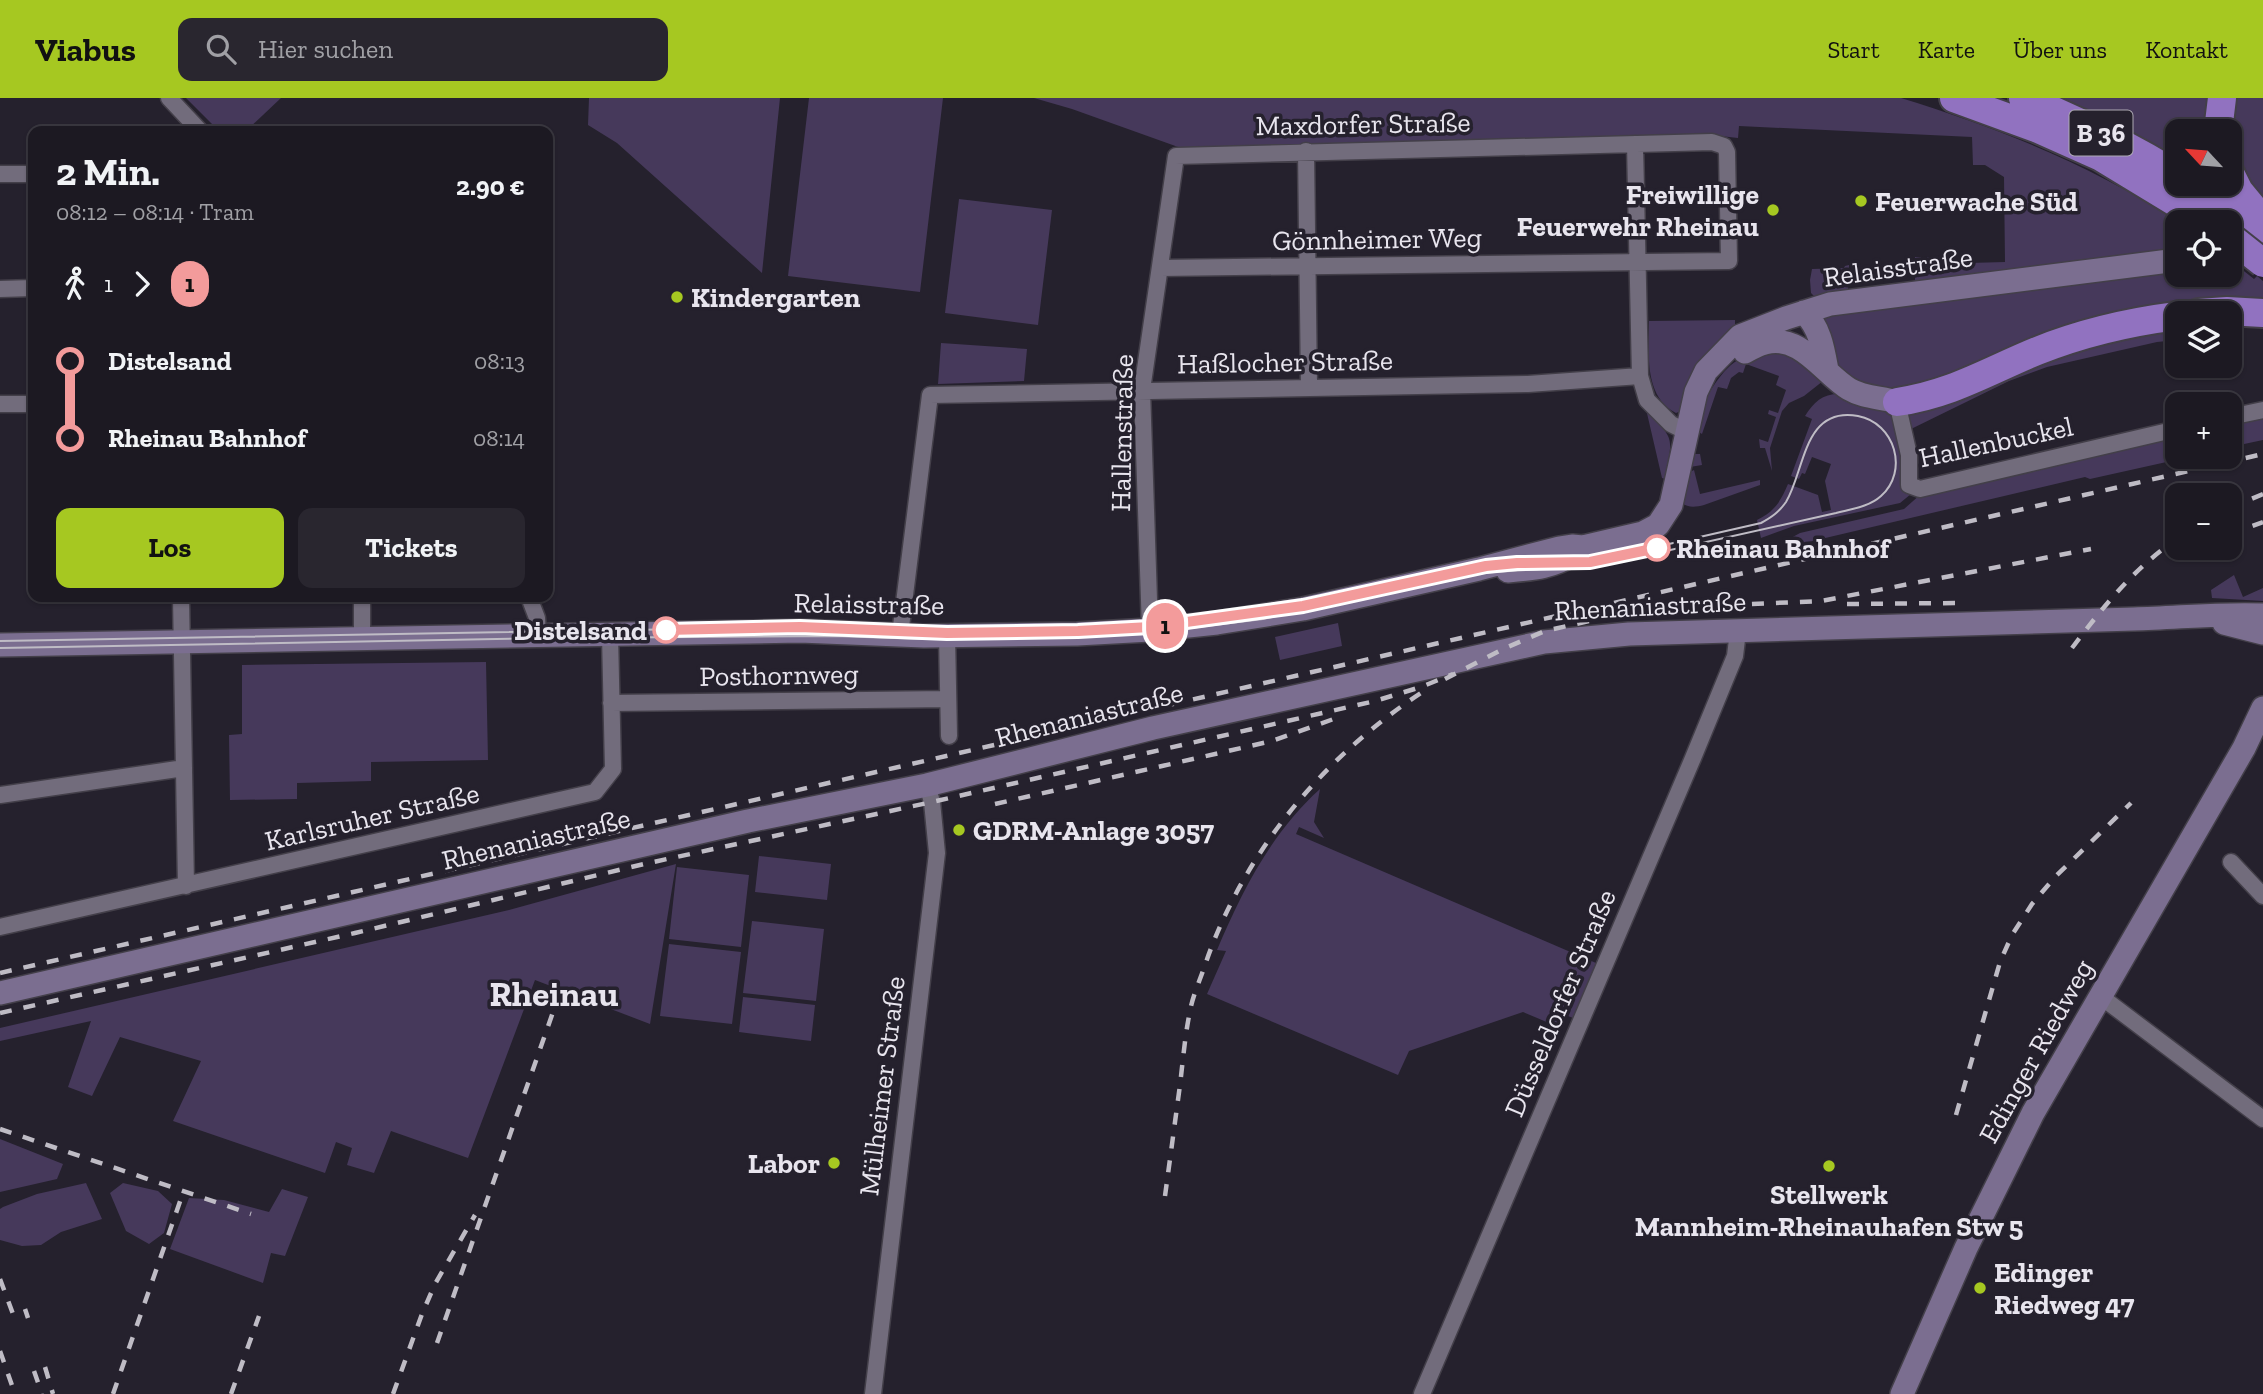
<!DOCTYPE html>
<html lang="de">
<meta charset="utf-8">
<style>
body{margin:0;font-family:"Zilla Slab",serif;background:#29262f;color:#f1f3f6;height:100vh;display:flex;flex-direction:column;font-size:26px;white-space:nowrap}
*{box-sizing:border-box;margin:0}
p{font-size:23px;color:#a0a0a5}
.icon{flex:none;width:38px;height:38px;fill:none;stroke:currentColor;stroke-width:2;stroke-linecap:round;stroke-linejoin:round}
.map{position:relative;flex:1;overflow:hidden}
.panel{position:absolute;left:28px;top:28px;width:525px;height:476px;display:flex;flex-direction:column;background:#1c1922;border-radius:14px;box-shadow:0 2px 5px #0004,0 0 0 2px #3a3840}
.panel>*{flex:none}
.badge{padding:0 14px;border-radius:23px;font-size:24px;line-height:46px}
.needle{width:46px;rotate:296deg}
.tools{position:absolute;left:2165px;top:21px;display:grid;gap:14px}
.tools a{display:grid;place-items:center;width:77px;height:77px;border-radius:14px;background:#1c1922;box-shadow:0 2px 5px #0004,0 0 0 2px #3a3840;font-size:35px}
.map>.badge{position:absolute;translate:-50% -50%;box-shadow:0 0 0 4px #fff}
.legs{display:flex;align-items:center;gap:10px;height:77px;padding:0 28px;font-size:23px}
.legs p{margin-inline-start:auto}
.summary{display:flex;align-items:center;justify-content:space-between;height:119px;padding:0 28px}
h1{font-size:38px;font-weight:700;line-height:52px}
.cta{display:flex;gap:14px;margin-top:auto;padding:14px 28px}
.cta a{flex:1;height:80px;border-radius:14px;background:#a6c821;color:#111;font-size:28px;font-weight:700;line-height:80px;text-align:center}
.cta a+a{background:#29262f;color:#f1f3f6}
ul{padding:0 28px;list-style:none}
li{display:flex;align-items:center;gap:24px;height:77px;font-size:26px}
li i{display:grid;place-items:center;width:10px;height:100%;margin:0 9px;background:currentColor}
li i::after{content:'';width:18px;height:18px;margin:-9px;border:5px solid;border-radius:50%;background:#1c1922}
li p{margin-inline-start:auto}
li:first-child i{background:linear-gradient(#0000 50%,currentColor 0)}
li:last-child i{background:linear-gradient(currentColor 50%,#0000 0)}
header{display:flex;align-items:center;gap:42px;box-sizing:border-box;height:98px;padding:0 35px;background:#a6c821;color:#111}
header strong{font-size:33px}
nav{display:flex;gap:38px;margin-inline-start:auto;font-size:24px}
.search{width:490px;height:63px;background:#29262f;display:flex;align-items:center;gap:18px;box-sizing:border-box;padding:0 24px;border-radius:14px;color:#a0a0a5;font-size:26px}
.map>svg:first-child{display:block}
</style>
<header>
<strong>Viabus</strong>
<div class="search"><svg class="icon" aria-label="search" viewBox="0 0 24 24"><circle cx="10" cy="10" r="6"/><path d="M15 15l6 6"/></svg>Hier suchen</div>
<nav><a>Start</a><a>Karte</a><a>Über uns</a><a>Kontakt</a></nav>
</header>
<div class="map">
<svg width="2263" height="1296" viewBox="0 0 2263 1296">
<rect width="100%" height="100%" fill="#25212d"/>
<path fill="#46395b" d="M186 0H281L246 33H219Z
M589 0H780L762 175 617 45 588 27Z
M809 0H943L920 194 788 178Z
M1034 0H1901C1999 30 2093 68 2179 124H2177V155L1915 184V159H1932V166L2005 164 2004 79 1985 67H1973L1972 39 1739 28 1738 40 1711 37 1181 50 1072 11Z
M2063 0H2212L2209 33H2177V60Z
M2232 0H2263V107C2230 64 2228 53 2232 0Z
M959 101 1052 112 1038 227 945 215Z
M2230 162 2254 181 2257 178 2263 183V203H2190L2130 213 1902 300 1858 287 1832 264 1818 220 1824 215 2177 170V177H2230Z
M1849 167 1848 193 1816 200 1811 195 1810 182 1812 171 1844 170 1845 168Z
M1735 222V235L1681 313 1676 315C1643 298 1649 253 1649 223Z
M2177 224V242L2157 244 2047 269 2009 283 1909 332 1906 319 1909 307 2015 267Z
M941 245 1027 251 1024 283 938 286Z
M1789 253 1823 283 1804 298 1789 305 1782 313 1770 350 1772 373 1765 350H1760L1759 341 1768 344 1776 319 1768 316 1769 312 1778 315 1786 292 1776 287 1779 278 1746 266 1743 275 1739 274 1731 280 1727 291 1718 289 1702 336 1699 334 1704 315 1700 313C1709 293 1724 267 1745 258 1757 252 1776 254 1789 253Z
M1839 296 1892 314 1903 358 1907 395 1911 396 1900 405 1794 428 1761 440 1757 422C1774 414 1781 403 1788 386L1818 397 1822 414 1831 412 1825 383 1831 366 1812 359 1805 376 1802 375 1799 381 1791 378 1812 321 1805 318C1814 304 1822 296 1839 296Z
M1646 311C1675 344 1673 336 1665 381L1662 380Z
M2263 317V342L2230 349V325Z
M2177 338V359H2189L2090 381 2085 379 1787 449 1789 441 1800 435 1904 411 1921 396Z
M1695 356H1700L1702 367 1690 369V374L1694 372 1700 396 1760 382V387L1704 407C1696 409 1688 410 1682 405L1691 357Z
M2234 477 2243 499 2263 490V503L2212 500 2211 492Z
M1338 525 1342 548 1280 562 1275 539Z
M486 564 488 662 371 664V683L297 685V701L230 702 229 637 242 636V567Z
M1320 691 1314 724 1324 740 1299 729 1296 736 1596 865 1573 920 1568 918 1556 928 1523 914 1409 953 1398 977 1207 896 1226 853 1217 852C1242 793 1272 734 1320 691Z
M759 758 831 766 827 802 755 794Z
M676 766 650 926 535 882 468 1060 391 1033 374 1075 347 1067 352 1050 336 1044 325 1075 173 1023 201 963 120 939 92 998 68 989 91 923 0 943V930L509 812Z
M677 769 749 777 741 849 669 841Z
M752 823 824 831 816 903 743 895Z
M669 846 741 854 732 926 660 918Z
M743 899 815 907 811 943 739 934Z
M0 1041 63 1066 57 1081 0 1094Z
M86 1085 102 1121 61 1134 41 1147 22 1148 0 1142V1111L3 1109 37 1096Z
M123 1085 158 1093 172 1106 164 1135 149 1146 126 1133 110 1095Z
M282 1091 308 1099 285 1158 271 1155 263 1185 170 1151 189 1100 224 1102 269 1114Z"/>
<g fill="none" stroke-linecap="round" stroke-linejoin="round">
<defs>
<path id="street" d="M169 0 200 33
M1635 46 1640 278 1647 302 1671 326 1687 334
M1306 53 1309 289
M0 76H33
M0 191 33 190
M1897 304 1909 357V387L1920 391 2177 331
M0 306H33
M2230 319 2263 312
M181 499 186 788
M362 499V541
M529 499 537 520 538 537
M1150 532 1142 292 1176 58 1712 44 1724 48 1727 54 1729 163 1160 170
M900 537 930 297 1528 286 1640 278
M947 538 949 638
M611 605 948 601
M0 697 184 670
M2231 764 2263 798
M0 829 595 694 613 671 610 537
M2100 898 2263 1021
M873 1296 937 755 932 704 927 687
M1422 1296 1693 660 1735 558 1738 533"/>
<path id="secondary" d="M1804 214C1820 230 1823 250 1827 272
M1745 254C1751 251 1758 246 1765 245 1800 235 1824 276 1849 291 1864 300 1881 299 1897 304
M1508 473C1534 471 1554 469 1575 455
M2224 525 2263 535
M0 547 800 533 924 538 1077 536 1150 532 1217 525 1303 511 1479 471 1559 450 1572 448 1583 449 1643 435 1658 427 1671 407 1696 294 1706 273 1740 238 1786 220 1830 206 2177 162
M0 895 748 723 927 687 1153 630 1544 544 1629 536 2134 521C2177 520 2220 515 2263 517
M1902 1296 1966 1150 2033 1015 2244 650 2263 610"/>
<path id="highway" d="M1954 0 2036 30 2101 59 2208 124
M2023 0C2076 21 2128 47 2177 77
M2218 33 2222 0
M2230 75 2239 93 2263 122
M2191 86 2263 136
M2199 215 2227 213 2263 215
M1897 304C1952 296 1988 273 2037 253 2082 235 2129 224 2177 218"/>
</defs>
<use href="#street" stroke="#433f49" stroke-width="19"/>
<use href="#secondary" stroke="#433f49" stroke-width="26"/>
<use href="#highway" stroke="#433f49" stroke-width="32"/>
<use href="#street" stroke="#726c7c" stroke-width="16"/>
<use href="#secondary" stroke="#7b6e90" stroke-width="23"/>
<use href="#highway" stroke="#9172c0" stroke-width="28"/>
<path stroke="#bfbcc5" stroke-width="2" d="M0 543 800 529 947 535 1117 532 1262 516 1479 469 1517 465 1590 464 1761 425C1772 419 1779 414 1786 404 1805 373 1803 308 1858 318 1895 325 1909 373 1881 398 1869 409 1851 411 1836 415L1603 467 1478 475 1263 521 1150 535 1031 540 924 541 835 538 554 540 0 550"/>
<path stroke="#bfbcc5" stroke-width="4.5" stroke-dasharray="12 12" stroke-linecap="butt" d="M2230 410 2263 396
M2230 436 2263 424
M2187 453 2196 450
M1847 506 1958 505
M1704 508 1821 503 2091 451
M2072 550C2103 509 2134 470 2177 441
M1445 581 1503 551 1545 533 1611 518
M995 706 1272 643 1342 618
M0 875 2263 356
M0 915 355 835 644 766 932 704 1375 603 1421 589 1453 576
M1956 1017 2000 864 2012 837 2032 806 2055 779 2131 705
M0 1031 251 1116
M1165 1098C1170 1061 1175 1024 1180 987 1183 962 1185 937 1190 913 1193 897 1200 882 1205 867 1244 753 1324 658 1424 593
M0 1181 16 1224
M25 1211 28 1220
M437 1245 559 897
M0 1253 15 1296
M45 1269 53 1296
M34 1273 42 1296
M113 1296 184 1092
M231 1296 259 1218
M393 1296 422 1216 435 1186 475 1117"/>
<defs>
<path id="highway-bridge" d="M2230 139 2263 165"/>
</defs>
<use href="#highway-bridge" stroke="#433f49" stroke-width="32" stroke-linecap="butt"/>
<use href="#highway-bridge" stroke="#9172c0" stroke-width="28"/>
</g>
<g fill="none" stroke-linecap="round" stroke-linejoin="round">
<defs>
<path id="line-1" d="M666 532 800 529 947 535 1078 533 1150 529 1303 508 1486 468 1517 465 1590 464 1657 450"/>
</defs>
<use href="#line-1" stroke="#fff" stroke-width="16"/>
<use href="#line-1" stroke="#f39b9b" stroke-width="10"/>
</g>
<g fill="#a6c821" stroke="#25212d" stroke-width="2.5">
<circle cx="1861" cy="103" r="7"/>
<circle cx="1773" cy="112" r="7"/>
<circle cx="677" cy="199" r="7"/>
<circle cx="959" cy="732" r="7"/>
<circle cx="834" cy="1065" r="7"/>
<circle cx="1829" cy="1068" r="7"/>
<circle cx="1980" cy="1190" r="7"/>
</g>
<g fill="#fff" stroke="#f39b9b" stroke-width="3.5">
<circle cx="1657" cy="450" r="12"/>
<circle cx="666" cy="532" r="12"/>
</g>
<g text-anchor="middle" dominant-baseline="central" stroke-width="7" stroke-linejoin="round" paint-order="stroke">
<rect fill="#25212d" stroke="#aeaab4" stroke-width="2" x="2069.5" y="12.5" width="63" height="45" rx="5"/>
<g font-size="26" font-weight="bold" fill="#e8e5ee">
<text x="2101" y="35">B 36</text>
</g>
<g font-size="28" fill="#e8e5ee" stroke="#25212d">
<text transform="translate(1363 26) rotate(-1)">Maxdorfer Straße</text>
<text transform="translate(1377 141) rotate(-1)">Gönnheimer Weg</text>
<text transform="translate(1898 169) rotate(-8)">Relaisstraße</text>
<text transform="translate(1285 264) rotate(-1)">Haßlocher Straße</text>
<text transform="translate(1122 335) rotate(-89)">Hallenstraße</text>
<text transform="translate(1996 344) rotate(-12)">Hallenbuckel</text>
<text transform="translate(869 506) rotate(1)">Relaisstraße</text>
<text transform="translate(1650 508) rotate(-3)">Rhenaniastraße</text>
<text transform="translate(779 577) rotate(-1)">Posthornweg</text>
<text transform="translate(1089 617) rotate(-14)">Rhenaniastraße</text>
<text transform="translate(372 719) rotate(-13)">Karlsruher Straße</text>
<text transform="translate(536 741) rotate(-13)">Rhenaniastraße</text>
<text transform="translate(1560 905) rotate(-67)">Düsseldorfer Straße</text>
<text transform="translate(2036 953) rotate(-61)">Edinger Riedweg</text>
<text transform="translate(882 988) rotate(-83)">Mülheimer Straße</text>
</g>
<g font-size="28" font-weight="bold" fill="#e8e5ee" stroke="#25212d" text-anchor="start">
<text x="1759" y="96" text-anchor="end">Freiwillige<tspan x="1759" dy="32">Feuerwehr Rheinau</tspan></text>
<text x="1875" y="103">Feuerwache Süd</text>
<text x="691" y="199">Kindergarten</text>
<text x="973" y="732">GDRM-Anlage 3057</text>
<text x="820" y="1065" text-anchor="end">Labor</text>
<text x="1829" y="1096" text-anchor="middle">Stellwerk<tspan x="1829" dy="32">Mannheim-Rheinauhafen Stw 5</tspan></text>
<text x="1994" y="1174">Edinger<tspan x="1994" dy="32">Riedweg 47</tspan></text>
</g>
<g font-size="28" font-weight="bold" fill="#e8e5ee" stroke="#25212d" text-anchor="start">
<text x="1676" y="450">Rheinau Bahnhof</text>
<text x="647" y="532" text-anchor="end">Distelsand</text>
</g>
<g font-size="35" font-weight="bold" fill="#e8e5ee" stroke="#25212d">
<text x="554" y="896">Rheinau</text>
</g>
</g>
</svg>
<div class="tools">
<a><svg class="needle" viewBox="-14 -14 28 28"><path d="M0-13l5 13h-10z" fill="#e53935"/><path d="M0 13l5-13h-10z" fill="#a0a0a5"/></svg></a>
<a><svg class="icon" aria-label="locate" viewBox="0 0 24 24"><circle cx="12" cy="12" r="6"/><path d="M12 2v4M12 18v4M2 12h4M18 12h4"/></svg></a>
<a><svg class="icon" aria-label="layers" viewBox="0 0 24 24"><path d="M12 4l9 5-9 5-9-5zM3 14l9 5 9-5"/></svg></a>
<a>+</a>
<a>−</a>
</div>
<b class="badge" style="left:1165px;top:528px;background:#f39b9b;color:#111">1</b>
<section class="panel">
<div class="summary"><div><h1>2 Min.</h1><p>08:12 – 08:14 · Tram</p></div><b>2.90 €</b></div>
<div class="legs"><svg class="icon" aria-label="walk" viewBox="0 0 24 24"><circle cx="13" cy="4" r="2"/><path d="M13 8l-2 6 4 7M11 14l-3 7M7 12l3-4h3l4 4"/></svg>1<svg class="icon" aria-label="forward" viewBox="0 0 24 24"><path d="M9 5l7 7-7 7"/></svg><b class="badge" style="background:#f39b9b;color:#111">1</b></div>
<ul>
<li><i style="color:#f39b9b"></i><b>Distelsand</b><p>08:13</p></li>
<li><i style="color:#f39b9b"></i><b>Rheinau Bahnhof</b><p>08:14</p></li>
</ul>
<div class="cta"><a>Los</a><a>Tickets</a></div>
</section>
</div>
